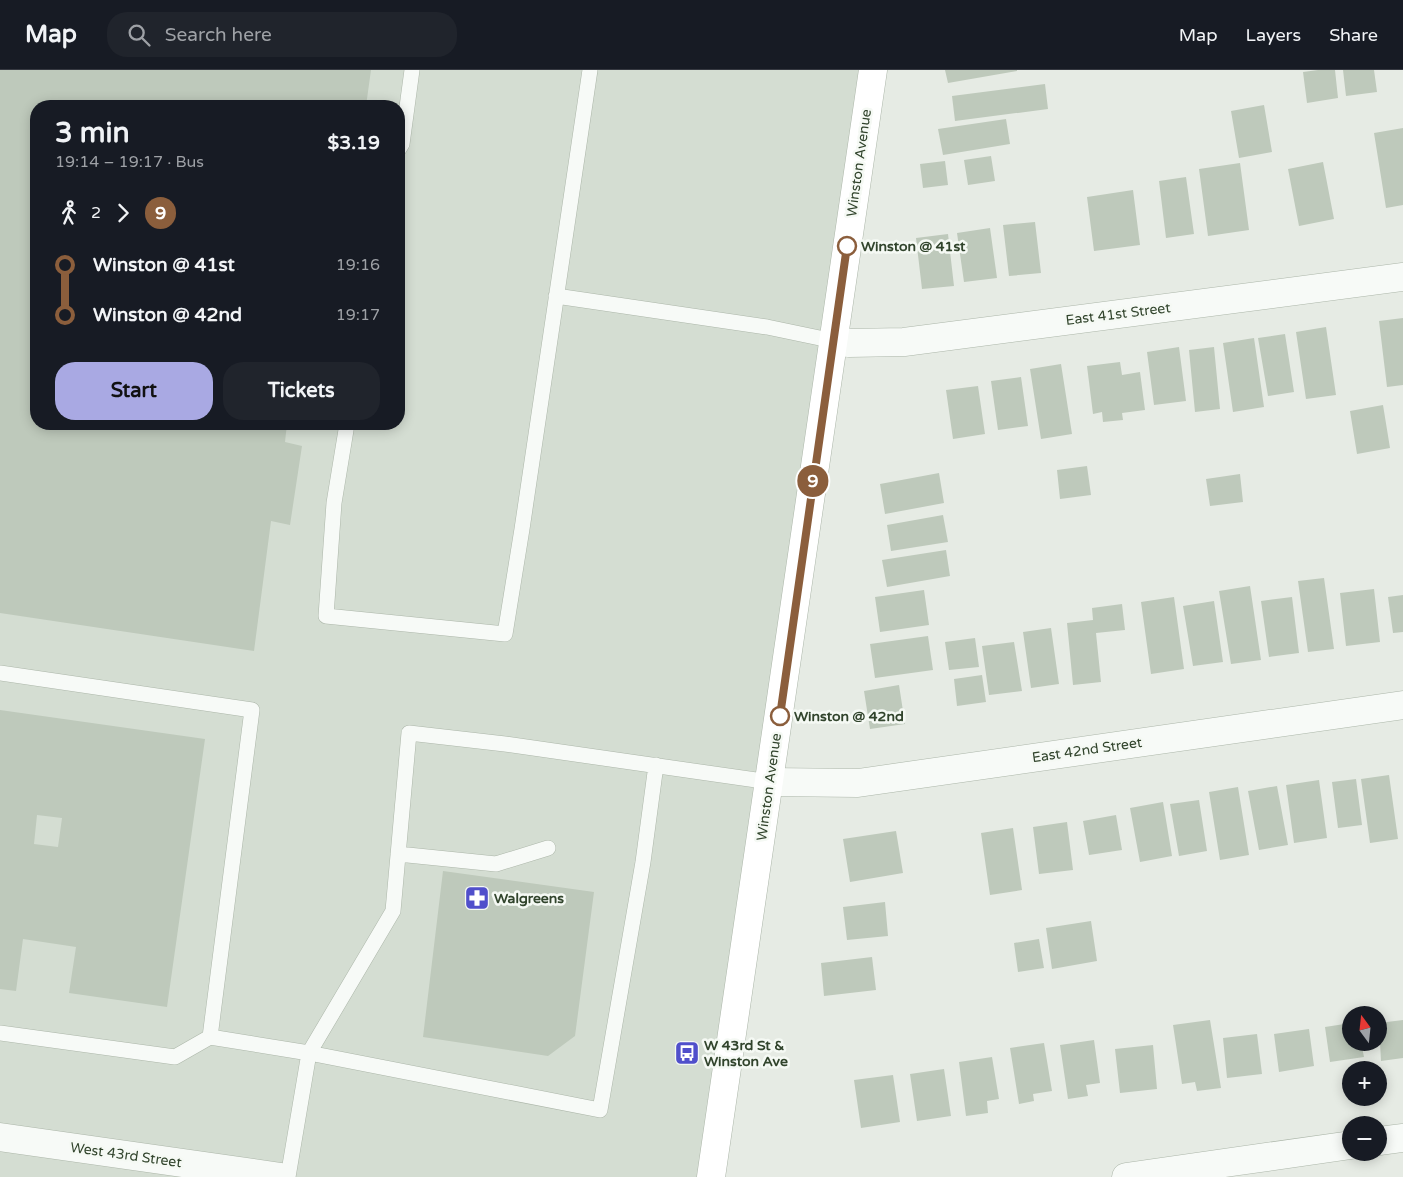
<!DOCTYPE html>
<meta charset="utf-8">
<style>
body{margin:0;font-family:"Varela Round",sans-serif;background:#20242c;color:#f1f3f6;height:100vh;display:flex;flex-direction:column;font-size:19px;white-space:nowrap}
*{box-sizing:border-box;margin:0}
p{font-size:16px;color:#9ea1a6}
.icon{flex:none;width:28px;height:28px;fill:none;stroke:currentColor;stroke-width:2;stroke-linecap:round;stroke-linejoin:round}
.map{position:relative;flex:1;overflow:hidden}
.drawer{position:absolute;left:30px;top:30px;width:375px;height:330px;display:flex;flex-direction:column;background:#171b24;border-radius:20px;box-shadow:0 2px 12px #0003}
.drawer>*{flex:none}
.badge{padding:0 10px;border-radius:16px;font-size:18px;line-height:32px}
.needle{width:32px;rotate:345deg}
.controls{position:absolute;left:1342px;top:936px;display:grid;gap:10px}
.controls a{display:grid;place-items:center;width:45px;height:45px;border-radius:50%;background:#171b24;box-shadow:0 2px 12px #0003;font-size:25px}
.map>.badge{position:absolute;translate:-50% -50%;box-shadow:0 0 0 2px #fff}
.legs{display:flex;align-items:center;gap:8px;height:55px;padding:0 25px;font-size:16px}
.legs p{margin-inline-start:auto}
.summary{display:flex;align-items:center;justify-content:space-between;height:85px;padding:0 25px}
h1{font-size:28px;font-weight:800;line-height:38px}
.button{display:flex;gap:10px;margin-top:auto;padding:10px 25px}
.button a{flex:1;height:58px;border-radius:20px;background:#a9a9e3;color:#111;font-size:20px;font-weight:800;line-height:58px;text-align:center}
.button a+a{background:#20242c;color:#f1f3f6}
ul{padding:0 25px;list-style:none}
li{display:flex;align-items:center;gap:18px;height:50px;font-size:19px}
li i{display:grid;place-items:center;width:8px;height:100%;margin:0 6px;background:currentColor}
li i::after{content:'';width:12px;height:12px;margin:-6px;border:4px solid;border-radius:50%;background:#171b24}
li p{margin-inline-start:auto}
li:first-child i{background:linear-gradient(#0000 50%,currentColor 0)}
li:last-child i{background:linear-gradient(currentColor 50%,#0000 0)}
header{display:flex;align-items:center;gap:30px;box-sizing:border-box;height:70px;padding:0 25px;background:#171b24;border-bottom:1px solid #363941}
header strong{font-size:24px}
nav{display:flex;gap:28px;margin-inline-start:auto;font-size:18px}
.search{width:350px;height:45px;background:#20242c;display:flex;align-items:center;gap:12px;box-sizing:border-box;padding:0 18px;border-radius:20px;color:#9ea1a6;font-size:19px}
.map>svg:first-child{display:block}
</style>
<header>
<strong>Map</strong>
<div class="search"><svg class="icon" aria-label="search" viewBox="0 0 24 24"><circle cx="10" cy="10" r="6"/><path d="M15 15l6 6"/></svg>Search here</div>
<nav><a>Map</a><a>Layers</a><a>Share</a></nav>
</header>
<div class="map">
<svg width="1403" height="1107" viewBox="0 0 1403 1107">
<rect width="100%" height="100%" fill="#e6ebe4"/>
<path fill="#d4ddd2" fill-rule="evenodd" d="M0 0H873L711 1107H0ZM36 36H399V354H36Z"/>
<path fill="#bec9bb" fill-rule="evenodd" d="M0 0H371L366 36H36V354H287L285 372 302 376 290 455 271 451 254 581 0 543Z
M945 0H1017V1L948 13Z
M1318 0H1335L1338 28 1307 33 1303 2Z
M1343 0H1374L1377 22 1346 26Z
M1045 14 1048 39 955 51 952 26Z
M1264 35 1272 82 1239 88 1231 41Z
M1006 49 1010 74 943 85 938 59Z
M1403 58V135L1386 138 1374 63Z
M991 86 995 111 968 115 964 90Z
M945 91 948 115 923 118 920 94Z
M1323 92 1334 149 1299 156 1288 99Z
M1240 93 1249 160 1208 166 1199 99Z
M1186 107 1194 164 1166 168 1159 111Z
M1133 120 1140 175 1094 181 1087 127Z
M1035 152 1041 203 1009 206 1003 155Z
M990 158 997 208 964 212 957 163Z
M948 164 954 216 922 219 916 168Z
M1403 248V315L1387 317 1379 251Z
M1326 257 1336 325 1306 329 1296 262Z
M1285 264 1294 322 1268 326 1258 268Z
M1254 268 1264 337 1233 342 1223 273Z
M1179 277 1186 331 1154 335 1147 282Z
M1214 277 1220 339 1195 342 1189 280Z
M1120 292 1122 305 1140 302 1145 340 1122 343 1123 350 1103 352 1102 342 1093 344 1087 296Z
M1061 294 1072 364 1041 369 1030 299Z
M1021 307 1028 356 998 360 991 311Z
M978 316 985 364 953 369 946 320Z
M1383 335 1390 378 1357 384 1350 341Z
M1087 396 1091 425 1060 429 1057 400Z
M939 403 944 433 885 444 880 414Z
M1240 404 1243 432 1210 436 1206 409Z
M943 445 948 472 891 481 887 455Z
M946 480 950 506 887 517 882 490Z
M1324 508 1334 579 1308 582 1298 511Z
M1250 516 1261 590 1231 594 1219 521Z
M1374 519 1380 572 1346 576 1340 523Z
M924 520 929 555 880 562 875 527Z
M1403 525V562L1393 563 1388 527Z
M1174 527 1184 599 1151 604 1141 532Z
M1292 527 1299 583 1269 587 1261 531Z
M1214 531 1223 592 1193 596 1183 536Z
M1122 534 1125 560 1096 563 1101 612 1073 615 1067 553 1093 550 1092 538Z
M1051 558 1059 614 1031 618 1023 562Z
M928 566 933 600 875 608 870 574Z
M975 568 979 597 949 600 945 572Z
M1014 572 1022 621 989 625 982 576Z
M982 605 986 632 957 636 954 609Z
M899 615 905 654 870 659 864 621Z
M0 640 205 669 167 937 69 923 76 877 23 869 16 921 0 919ZM37 745 62 748 58 777 34 774Z
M1389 705 1398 769 1370 773 1361 709Z
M1356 709 1362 755 1338 758 1332 712Z
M1319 710 1327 768 1294 773 1286 715Z
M1277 716 1288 775 1259 780 1248 721Z
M1238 717 1249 785 1220 790 1209 722Z
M1199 730 1207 781 1179 786 1170 734Z
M1163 732 1172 786 1140 792 1130 738Z
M1116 745 1122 780 1089 785 1083 751Z
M1067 752 1073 800 1039 804 1033 757Z
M1013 758 1022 820 990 825 981 763Z
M896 761 903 803 850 812 843 769Z
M443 801 594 822 575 966 548 986 423 967Z
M885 832 888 866 847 870 843 837Z
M1091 851 1097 891 1052 899 1046 858Z
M1039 869 1044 898 1018 902 1014 873Z
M872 887 876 920 824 926 821 893Z
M1210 950 1221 1018 1197 1021 1195 1012 1182 1014 1173 955Z
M1403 950V988L1381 991 1379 953Z
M1351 953V972H1361L1364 987 1330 992 1325 957Z
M1309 959 1314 996 1279 1002 1274 964Z
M1257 964 1262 1004 1227 1008 1223 968Z
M1094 970 1100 1013 1086 1015 1088 1026 1068 1029 1060 975Z
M1044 973 1052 1021 1033 1024 1034 1031 1019 1034 1010 978Z
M1153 975 1157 1019 1120 1023 1115 979Z
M992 987 999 1029 987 1031 988 1043 966 1046 959 992Z
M944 999 951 1046 917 1051 910 1004Z
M893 1005 900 1052 861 1058 854 1010Z"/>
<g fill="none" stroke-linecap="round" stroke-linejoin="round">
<defs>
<path id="service" d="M399 79 402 74 412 0
M556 226 767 257 834 271
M347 354 334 433 326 546 505 564 522 459 590 0
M0 603 252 640 210 967
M398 784 496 794 548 778
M0 963 175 987 210 967 309 983 600 1040 643 792 656 695
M288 1107 309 983 393 841 409 663 505 674 770 712"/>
<path id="minor" d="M834 271 849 273 904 272 1403 207
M770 712 858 713 1403 635
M1379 1071 1403 1068
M1126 1107 1351 1075"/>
<path id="tertiary" d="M0 1067 281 1107"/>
<path id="secondary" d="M711 1107 873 0"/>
</defs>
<use href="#service" stroke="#acb6a9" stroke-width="16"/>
<use href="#minor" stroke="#acb6a9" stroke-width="29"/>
<use href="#tertiary" stroke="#acb6a9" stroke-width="29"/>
<use href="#secondary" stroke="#acb6a9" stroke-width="29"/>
<use href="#service" stroke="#f7faf7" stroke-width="15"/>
<use href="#minor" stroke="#f7faf7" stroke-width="28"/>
<use href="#tertiary" stroke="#f7faf7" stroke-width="28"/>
<use href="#secondary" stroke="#fff" stroke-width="28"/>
</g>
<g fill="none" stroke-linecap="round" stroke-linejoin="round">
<defs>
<path id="line-1" d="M780 646 847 176"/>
</defs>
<use href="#line-1" stroke="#fff" stroke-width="11"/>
<use href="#line-1" stroke="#8b5e3c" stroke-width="8"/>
</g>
<defs>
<symbol id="pharmacy-square" viewBox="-11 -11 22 22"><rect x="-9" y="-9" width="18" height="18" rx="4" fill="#504fcb" stroke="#f5f9f4"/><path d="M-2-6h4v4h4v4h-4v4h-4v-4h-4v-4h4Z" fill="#fff"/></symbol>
<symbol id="bus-square" viewBox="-11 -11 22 22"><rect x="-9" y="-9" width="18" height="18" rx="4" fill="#504fcb" stroke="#f5f9f4"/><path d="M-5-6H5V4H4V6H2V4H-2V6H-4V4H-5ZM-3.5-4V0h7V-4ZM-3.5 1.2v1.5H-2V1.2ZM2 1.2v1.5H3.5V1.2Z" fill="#fff"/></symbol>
</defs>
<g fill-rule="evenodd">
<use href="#pharmacy-square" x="463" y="814" width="28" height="28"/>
<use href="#bus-square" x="673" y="969" width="28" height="28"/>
</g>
<g fill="#fff" stroke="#8b5e3c" stroke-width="2.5">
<circle cx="847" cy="176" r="9"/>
<circle cx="780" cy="646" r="9"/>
</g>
<g text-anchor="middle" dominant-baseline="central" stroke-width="5" stroke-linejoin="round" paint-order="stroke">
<g font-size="14" fill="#31442c" stroke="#f5f9f4">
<text transform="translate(859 93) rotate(-82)">Winston Avenue</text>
<text transform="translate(1118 244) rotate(-7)">East 41st Street</text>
<text transform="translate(1087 680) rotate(-8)">East 42nd Street</text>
<text transform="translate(769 717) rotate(-82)">Winston Avenue</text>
<text transform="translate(126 1085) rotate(8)">West 43rd Street</text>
</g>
<g font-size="14" font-weight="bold" fill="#31442c" stroke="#f5f9f4" text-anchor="start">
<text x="861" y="176">Winston @ 41st</text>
<text x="794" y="646">Winston @ 42nd</text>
</g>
<g font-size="14" font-weight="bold" fill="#31442c" stroke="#f5f9f4" text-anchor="start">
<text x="494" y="828">Walgreens</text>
<text x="704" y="975">W 43rd St &amp;<tspan x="704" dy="16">Winston Ave</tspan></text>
</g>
</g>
</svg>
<div class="controls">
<a><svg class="needle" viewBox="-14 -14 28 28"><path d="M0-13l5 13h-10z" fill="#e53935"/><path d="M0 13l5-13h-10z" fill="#9ea1a6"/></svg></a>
<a>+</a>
<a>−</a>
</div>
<b class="badge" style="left:813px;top:411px;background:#8b5e3c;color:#fff">9</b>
<section class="drawer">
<div class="summary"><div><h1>3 min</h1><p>19:14 – 19:17 · Bus</p></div><b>$3.19</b></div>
<div class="legs"><svg class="icon" aria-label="walk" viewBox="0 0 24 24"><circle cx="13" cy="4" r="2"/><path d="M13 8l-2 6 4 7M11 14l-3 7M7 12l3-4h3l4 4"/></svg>2<svg class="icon" aria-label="forward" viewBox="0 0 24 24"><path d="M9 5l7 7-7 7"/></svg><b class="badge" style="background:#8b5e3c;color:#fff">9</b></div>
<ul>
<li><i style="color:#8b5e3c"></i><b>Winston @ 41st</b><p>19:16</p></li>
<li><i style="color:#8b5e3c"></i><b>Winston @ 42nd</b><p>19:17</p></li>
</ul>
<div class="button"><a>Start</a><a>Tickets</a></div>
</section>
</div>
